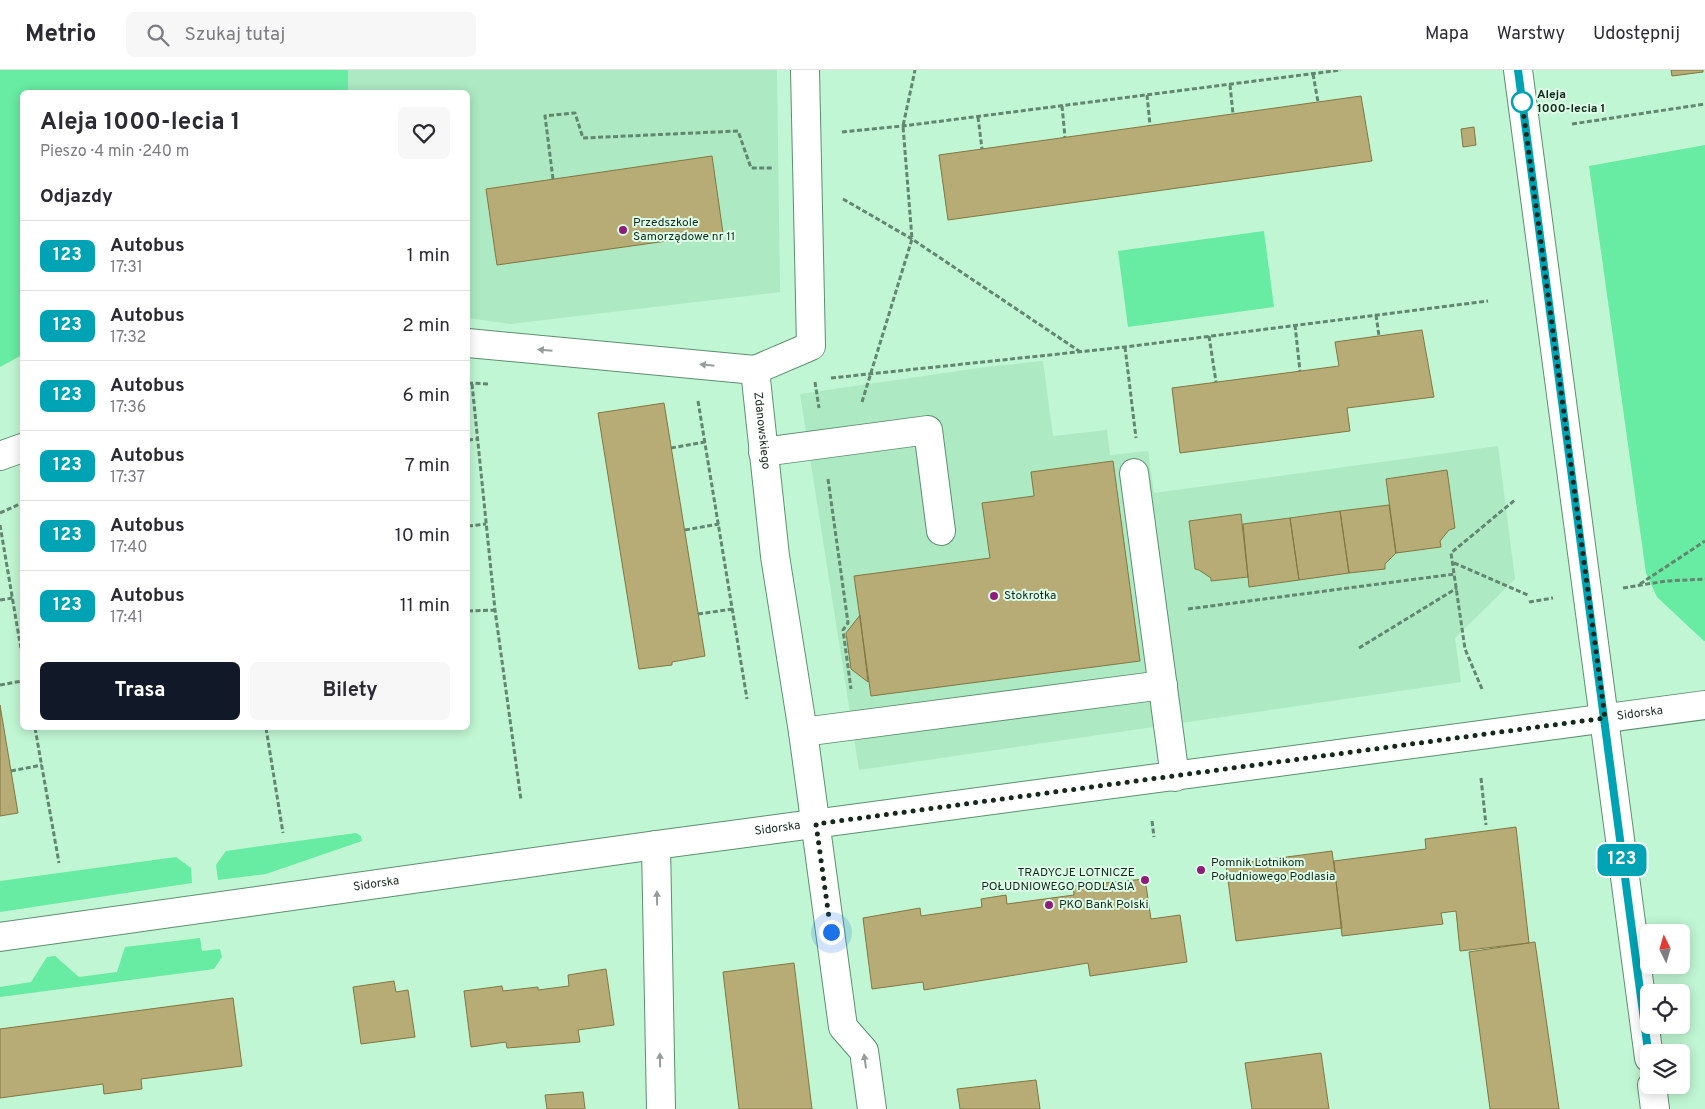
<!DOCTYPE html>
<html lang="pl">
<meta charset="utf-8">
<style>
body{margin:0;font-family:Overpass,sans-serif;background:#f7f7f7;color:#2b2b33;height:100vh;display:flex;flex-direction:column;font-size:19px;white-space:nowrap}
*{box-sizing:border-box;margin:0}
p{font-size:16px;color:#7c7c81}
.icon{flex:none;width:28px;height:28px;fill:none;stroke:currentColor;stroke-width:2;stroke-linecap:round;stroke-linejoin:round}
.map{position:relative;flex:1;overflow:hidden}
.sheet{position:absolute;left:20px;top:20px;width:450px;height:640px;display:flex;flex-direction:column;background:#fff;border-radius:8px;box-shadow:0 2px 12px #0003}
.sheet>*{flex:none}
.badge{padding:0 10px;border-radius:8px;font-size:18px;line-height:32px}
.needle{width:32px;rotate:355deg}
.controls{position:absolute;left:1640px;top:854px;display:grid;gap:10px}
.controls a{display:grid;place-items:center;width:50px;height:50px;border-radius:8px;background:#fff;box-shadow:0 2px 12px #0003;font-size:25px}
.you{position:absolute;width:25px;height:25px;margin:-12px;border:4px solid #fff;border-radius:50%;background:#1a73e8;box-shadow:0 0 0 8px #1a73e833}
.map>.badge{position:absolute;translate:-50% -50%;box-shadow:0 0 0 2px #fff}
h2{padding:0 20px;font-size:19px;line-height:45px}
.round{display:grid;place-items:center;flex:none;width:52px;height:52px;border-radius:8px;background:#f7f7f7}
.summary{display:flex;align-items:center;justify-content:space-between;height:85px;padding:0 20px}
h1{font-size:24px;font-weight:700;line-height:38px}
.cta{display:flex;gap:10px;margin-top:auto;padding:10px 20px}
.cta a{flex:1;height:58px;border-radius:8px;background:#111827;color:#fff;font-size:20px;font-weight:700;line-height:58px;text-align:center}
.cta a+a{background:#f7f7f7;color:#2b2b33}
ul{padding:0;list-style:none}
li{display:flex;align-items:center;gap:15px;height:70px;padding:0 20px;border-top:1px solid #e1e1e2}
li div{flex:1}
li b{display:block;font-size:19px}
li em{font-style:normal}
li .badge{min-width:55px;font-weight:700;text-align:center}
header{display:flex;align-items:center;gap:30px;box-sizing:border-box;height:70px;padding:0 25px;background:#fff;border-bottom:1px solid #e1e1e2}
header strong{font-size:24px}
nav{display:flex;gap:28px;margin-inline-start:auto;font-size:18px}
.search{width:350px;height:45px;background:#f7f7f7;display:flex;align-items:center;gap:12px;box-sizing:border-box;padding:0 18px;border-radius:8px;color:#7c7c81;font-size:19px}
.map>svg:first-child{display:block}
</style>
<header>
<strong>Metrio</strong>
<div class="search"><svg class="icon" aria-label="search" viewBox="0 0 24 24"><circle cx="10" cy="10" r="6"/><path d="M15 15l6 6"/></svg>Szukaj tutaj</div>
<nav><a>Mapa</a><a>Warstwy</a><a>Udostępnij</a></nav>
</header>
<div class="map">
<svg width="1705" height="1039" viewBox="0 0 1705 1039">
<rect width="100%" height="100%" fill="#c0f6d3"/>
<path fill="#ade9c3" d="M348 0H777L780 222 510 254 468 248V22H348Z
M1043 291 1053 366 1107 360 1110 385 1148 381 1154 423 1498 376 1515 509 1455 568 1461 612 859 700 800 324 986 297Z"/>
<path fill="#68eba2" d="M0 0H348V22H22V285L0 297Z
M1705 75V571H1704L1657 527 1646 503 1589 96Z
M1264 161 1274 237 1128 257 1118 181Z
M356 763 361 766 362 771 266 804 218 810 216 795 226 781Z
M176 787 191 798 192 813 0 842V811Z
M200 868 202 881 220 879 222 887 214 899 0 927V917L31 912 47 887 55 886 79 907 117 902 125 877Z"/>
<path fill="#b8ac76" stroke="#827642" d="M1671 0H1703V2L1672 6Z
M1361 26 1372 91 948 150 939 85Z
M1474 57 1476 75 1463 77 1461 59Z
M712 86 723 163 497 195 486 119Z
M1422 260 1434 327 1347 338 1350 361 1180 383 1172 318 1339 296 1335 272Z
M664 333 705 586 672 592V595L639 599 598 343Z
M1113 391 1140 591 871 626 854 506 990 488 982 433 1034 426 1031 402Z
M1447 400 1455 458 1449 460 1440 471 1441 477 1396 483 1386 409Z
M1389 435 1396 483 1385 494V499L1349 503 1340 441Z
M1340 441 1349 503 1299 510 1290 448Z
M1241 444 1248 507 1211 511V508L1199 500 1195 499 1189 451Z
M1290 448 1299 510 1249 517 1243 454Z
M860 545 868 612 851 599 846 563Z
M0 635 18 743 0 746Z
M1516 757 1529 873 1460 881 1456 841 1441 843 1443 854 1342 866 1334 791 1426 779 1425 769Z
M1332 781 1342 858 1236 871 1226 795Z
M1145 809 1151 849 1180 845 1187 892 1090 906 1088 893 924 920 923 912 872 919 863 848 920 838 921 846 982 837 981 829 1006 825 1007 834 1074 825 1073 816Z
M1535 872 1559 1039H1490L1469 882Z
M794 893 812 1039H739L723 902Z
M606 899 614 955 578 960 580 972 507 978 506 972 471 977 464 921 502 916 503 921 538 917V920L569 916 568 905Z
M394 911 396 922 408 920 415 967 361 974 353 917Z
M233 928 242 996 141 1009 142 1019 104 1024 103 1014 0 1028V959Z
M1321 983 1329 1039H1252L1245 993Z
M1036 1010 1040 1039H960L957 1019Z
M583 1022 585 1039H547L545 1025Z"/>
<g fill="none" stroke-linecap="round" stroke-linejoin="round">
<defs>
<g id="minor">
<path id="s1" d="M805 0 811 276 755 300 775 486 803 662 843 957 864 981 872 1039"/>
<path d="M1518 0 1649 988"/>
<path d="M468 273 755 300"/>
<path d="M763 382 928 360 941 461"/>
<path d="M0 386 22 378"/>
<path d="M1134 403 1175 707"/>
<path d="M803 662 1163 615"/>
<path d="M656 775 661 1039"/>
<path id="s2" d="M0 867 656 775 1705 635"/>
<path d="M1652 1015 1655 1039"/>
</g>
</defs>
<use href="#minor" stroke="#5c8f70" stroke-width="30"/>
<path stroke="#62866f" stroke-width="3" stroke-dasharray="5 2.5" stroke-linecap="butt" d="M1313 4 1318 32
M1230 15 1233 44
M1147 25 1150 55
M1062 36 1065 67
M978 47 982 79
M1572 54 1705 34
M842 62 903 56 1341 0
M553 109 545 46 575 43 583 68 738 61 751 98H772
M843 129 912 169 1079 281
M1376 245 1379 266
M1295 255 1300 301
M1209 266 1216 312
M1125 277 1136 368
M831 308 1125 277 1488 231
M815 312 819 338
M468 313 490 314
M472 314 495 540 521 730
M698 331 747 629
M862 332 912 169 903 56 915 0
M468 370 478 369
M671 378 705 372
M828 409 848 553 843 560 851 619
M0 443 22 433
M0 455 22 585
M468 456 486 454
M685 460 719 454
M1454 493 1528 525
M1640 514 1705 471
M1623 518 1666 511 1705 509
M0 530 13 528
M1529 532 1553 528
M1188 539 1455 504
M468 541 495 540
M698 544 733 539
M1359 578 1457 518
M0 615 22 611
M1482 619 1465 579 1451 483 1516 429
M35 658 59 793
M266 658 283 763
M11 701 42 695
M1481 708 1486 755
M1152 751 1154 767"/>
<use href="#minor" stroke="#fff" stroke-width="28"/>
</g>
<defs><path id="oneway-solid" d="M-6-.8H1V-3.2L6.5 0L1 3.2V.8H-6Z" transform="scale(1.25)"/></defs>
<g fill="#959f99">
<use href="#oneway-solid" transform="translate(545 280) rotate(-175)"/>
<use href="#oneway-solid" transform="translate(707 295) rotate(-174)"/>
<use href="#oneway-solid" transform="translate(657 828) rotate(-91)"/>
<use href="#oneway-solid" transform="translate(660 990) rotate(-91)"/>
<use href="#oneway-solid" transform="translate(865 991) rotate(-98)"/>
</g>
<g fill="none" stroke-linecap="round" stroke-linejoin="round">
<defs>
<path id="line" d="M1518 0 1649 988"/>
</defs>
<use href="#line" stroke="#fff" stroke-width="11"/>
<use href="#line" stroke="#00a3b4" stroke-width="8"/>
<path stroke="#14291d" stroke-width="5" stroke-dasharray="0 9" d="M831 862 816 754 1605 648 1522 32"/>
</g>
<circle fill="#fff" stroke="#00a3b4" stroke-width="2.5" cx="1522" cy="32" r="10"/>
<g fill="#8f1b7b" stroke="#ddfde8" stroke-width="2">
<circle cx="623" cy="160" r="5"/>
<circle cx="994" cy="526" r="5"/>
<circle cx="1201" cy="800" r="5"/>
<circle cx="1145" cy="810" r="5"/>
<circle cx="1049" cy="835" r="5"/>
</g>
<g text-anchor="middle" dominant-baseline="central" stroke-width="4" stroke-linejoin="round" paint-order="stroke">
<g font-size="12" font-weight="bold" fill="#14291d" stroke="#ddfde8" text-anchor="start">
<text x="1537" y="25">Aleja<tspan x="1537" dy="14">1000-lecia 1</tspan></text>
</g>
<g font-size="12" fill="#14291d" stroke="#ddfde8" text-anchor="start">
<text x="633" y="153">Przedszkole<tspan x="633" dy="14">Samorządowe nr 11</tspan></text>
<text x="1004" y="526">Stokrotka</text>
<text x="1211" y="793">Pomnik Lotnikom<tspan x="1211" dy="14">Południowego Podlasia</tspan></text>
<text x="1135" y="803" text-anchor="end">TRADYCJE LOTNICZE<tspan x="1135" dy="14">POŁUDNIOWEGO PODLASIA</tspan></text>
<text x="1059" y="835">PKO Bank Polski</text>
</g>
<g font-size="12" fill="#14291d" stroke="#ddfde8">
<text stroke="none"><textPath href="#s1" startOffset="398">Zdanowskiego</textPath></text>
<text stroke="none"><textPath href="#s2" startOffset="1655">Sidorska</textPath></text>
<text stroke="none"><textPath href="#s2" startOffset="785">Sidorska</textPath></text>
<text stroke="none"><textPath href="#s2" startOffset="380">Sidorska</textPath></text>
</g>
</g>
</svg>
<div class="controls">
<a><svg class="needle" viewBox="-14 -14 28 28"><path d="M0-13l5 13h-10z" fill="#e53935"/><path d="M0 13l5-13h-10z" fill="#7c7c81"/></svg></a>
<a><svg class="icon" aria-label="locate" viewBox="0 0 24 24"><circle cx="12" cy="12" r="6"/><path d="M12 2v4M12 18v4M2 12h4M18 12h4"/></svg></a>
<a><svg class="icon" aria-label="layers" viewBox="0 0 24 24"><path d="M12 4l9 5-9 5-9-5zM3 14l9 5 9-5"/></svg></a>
</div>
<div class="you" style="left:831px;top:862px"></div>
<b class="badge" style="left:1622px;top:790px;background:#00a3b4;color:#fff">123</b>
<section class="sheet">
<div class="summary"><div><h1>Aleja 1000-lecia 1</h1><p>Pieszo · 4 min · 240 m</p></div><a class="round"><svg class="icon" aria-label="heart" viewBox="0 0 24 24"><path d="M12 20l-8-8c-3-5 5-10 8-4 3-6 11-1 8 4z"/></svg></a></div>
<h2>Odjazdy</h2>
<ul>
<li><span class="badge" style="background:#00a3b4;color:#fff">123</span><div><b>Autobus</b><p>17:31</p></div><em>1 min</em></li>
<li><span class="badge" style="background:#00a3b4;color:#fff">123</span><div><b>Autobus</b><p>17:32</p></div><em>2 min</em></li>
<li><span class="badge" style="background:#00a3b4;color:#fff">123</span><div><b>Autobus</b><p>17:36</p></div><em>6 min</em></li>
<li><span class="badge" style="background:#00a3b4;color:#fff">123</span><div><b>Autobus</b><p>17:37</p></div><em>7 min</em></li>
<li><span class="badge" style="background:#00a3b4;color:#fff">123</span><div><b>Autobus</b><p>17:40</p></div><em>10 min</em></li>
<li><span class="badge" style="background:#00a3b4;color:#fff">123</span><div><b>Autobus</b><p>17:41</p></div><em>11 min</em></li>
</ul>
<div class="cta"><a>Trasa</a><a>Bilety</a></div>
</section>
</div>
